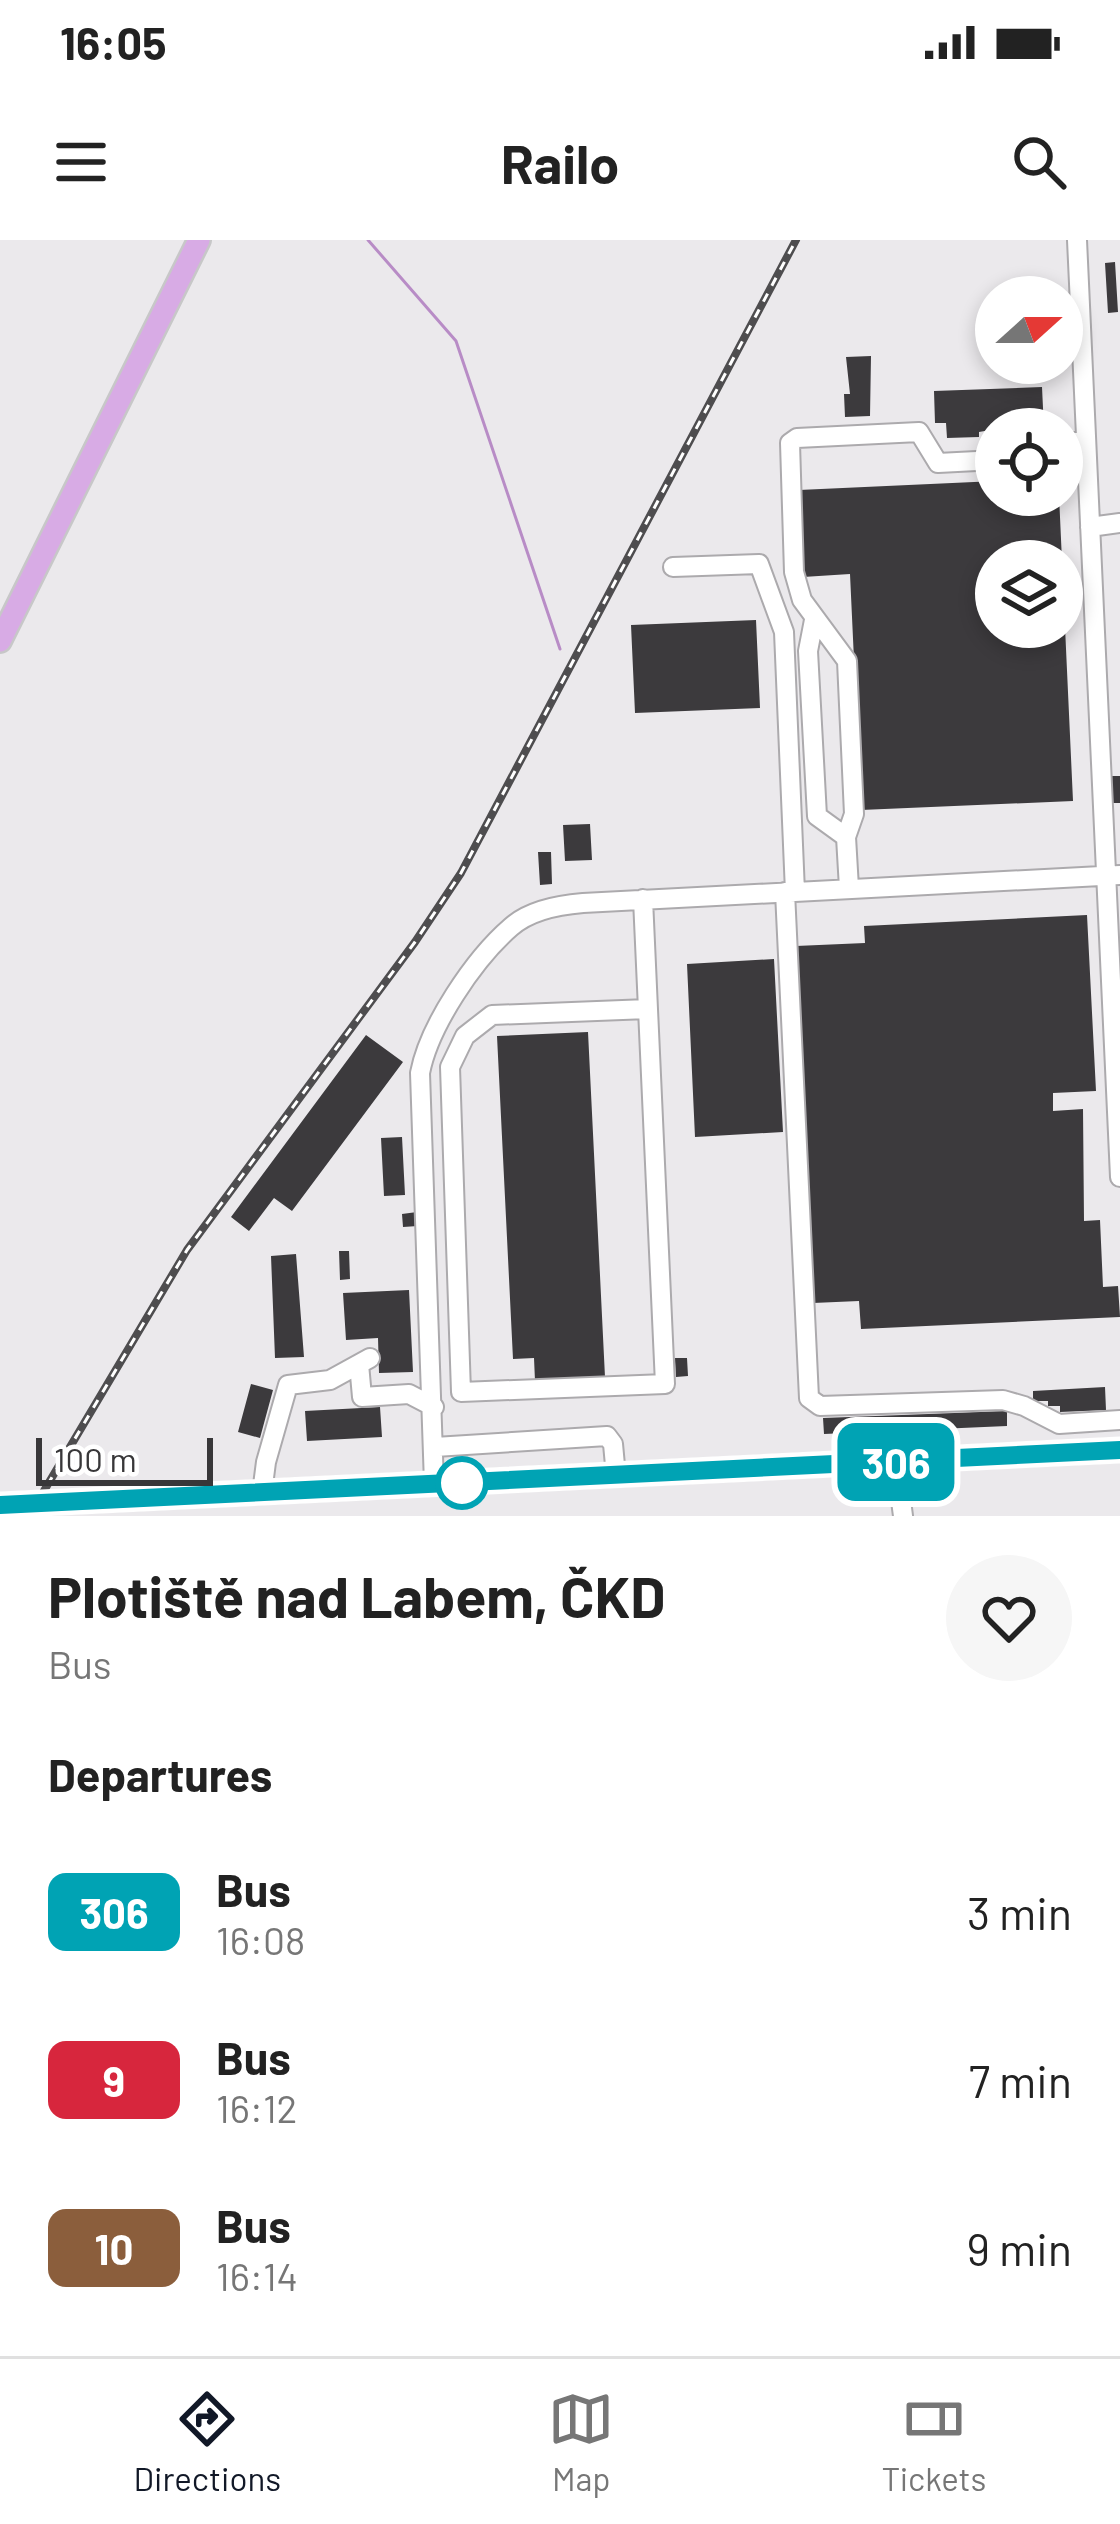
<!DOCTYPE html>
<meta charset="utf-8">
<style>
body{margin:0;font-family:Barlow,sans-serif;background:#f6f6f6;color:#222;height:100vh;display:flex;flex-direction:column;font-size:45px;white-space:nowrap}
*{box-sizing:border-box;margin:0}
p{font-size:39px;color:#767676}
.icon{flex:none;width:66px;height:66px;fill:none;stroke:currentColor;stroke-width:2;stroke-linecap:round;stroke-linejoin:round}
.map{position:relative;height:1276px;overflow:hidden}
.details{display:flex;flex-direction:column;background:#fff;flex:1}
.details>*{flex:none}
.badge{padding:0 24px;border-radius:18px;font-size:42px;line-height:78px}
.needle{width:78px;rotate:69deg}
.fabs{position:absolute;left:975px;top:36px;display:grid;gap:24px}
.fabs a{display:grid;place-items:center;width:108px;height:108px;border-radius:50%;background:#fff;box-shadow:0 6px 18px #0003;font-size:60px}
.scale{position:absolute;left:36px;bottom:30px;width:177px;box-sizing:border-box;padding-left:12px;border:6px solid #383739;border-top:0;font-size:33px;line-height:42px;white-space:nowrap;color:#383739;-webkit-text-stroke:9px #fff;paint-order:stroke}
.map>.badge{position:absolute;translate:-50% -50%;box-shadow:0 0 0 6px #fff}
h2{padding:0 48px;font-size:45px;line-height:108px}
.round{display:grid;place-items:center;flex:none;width:126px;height:126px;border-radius:63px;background:#f6f6f6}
.headline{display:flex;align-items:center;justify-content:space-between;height:204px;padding:0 48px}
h1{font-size:57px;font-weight:700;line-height:90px}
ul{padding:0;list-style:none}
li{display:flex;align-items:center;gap:36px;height:168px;padding:0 48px}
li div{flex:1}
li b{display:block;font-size:45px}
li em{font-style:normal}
li .badge{min-width:132px;font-weight:700;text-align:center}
.status{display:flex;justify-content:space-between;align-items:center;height:84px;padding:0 60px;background:#fff;direction:ltr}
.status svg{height:33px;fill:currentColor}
header{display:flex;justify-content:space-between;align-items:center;height:156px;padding:0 48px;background:#fff;font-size:54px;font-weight:700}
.menu{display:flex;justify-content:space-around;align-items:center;height:168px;border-top:3px solid #e0e0e0;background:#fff;font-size:33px;color:#767676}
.menu a{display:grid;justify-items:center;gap:6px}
.menu .current{color:#111827}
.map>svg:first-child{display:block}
</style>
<div class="status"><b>16:05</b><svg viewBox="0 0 49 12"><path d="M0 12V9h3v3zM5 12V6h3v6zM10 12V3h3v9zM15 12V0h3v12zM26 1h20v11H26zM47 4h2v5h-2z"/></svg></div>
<header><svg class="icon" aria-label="menu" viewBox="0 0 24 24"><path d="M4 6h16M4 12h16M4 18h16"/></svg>Railo<svg class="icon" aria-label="search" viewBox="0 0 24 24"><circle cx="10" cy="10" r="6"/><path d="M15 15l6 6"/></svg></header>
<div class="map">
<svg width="1120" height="1276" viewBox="0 0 1120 1276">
<rect width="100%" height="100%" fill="#ebe9ec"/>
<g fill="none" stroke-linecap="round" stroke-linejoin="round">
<path stroke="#b88cc6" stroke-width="3" d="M368 0 456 101 560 409"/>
</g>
<path fill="#3c3a3d" d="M1115 22 1118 72 1108 73 1105 23Z
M871 116 870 176 845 177 844 154H850L846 117Z
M1042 147 1044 189H996L979 192V197L947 198 946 183H935L934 151Z
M996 241V255H1059L1062 321H996V387H1065L1073 561 861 570 850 334 803 337 799 250Z
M756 380 760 468 635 473 631 385Z
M1109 536H1120V563H1110Z
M590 584 592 620 565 621 563 585Z
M538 612H551L552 644 540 645Z
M1087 675 1096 851 1053 853V871L1083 869 1084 981 1100 980 1103 1047 1118 1046 1120 1077 861 1089 859 1061 813 1063 796 706 865 703 864 686Z
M774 719 783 892 695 897 687 724Z
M588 792 605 1137 535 1141 534 1118 513 1119 497 796Z
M366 795 403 822 292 971 274 958 249 991 231 977Z
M402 897 405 955 384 956 381 898Z
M417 972 418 986 403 987 402 974Z
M339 1011H349L350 1039 340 1040Z
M296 1014 304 1117 275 1118 271 1016Z
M409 1050 413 1132 379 1133 378 1098 346 1100 343 1053Z
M675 1118H687L688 1136 676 1137Z
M251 1144 273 1150 260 1198 238 1192Z
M1105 1147 1106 1170 1060 1172V1166H1048V1161H1033V1151Z
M380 1167 382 1197 307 1201 305 1171Z
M1007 1171V1186L824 1194 823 1178Z"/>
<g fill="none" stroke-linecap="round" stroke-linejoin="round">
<defs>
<path id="minor" d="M1077 0 1120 937
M1062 202H1086
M1090 287 1120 283
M673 327 759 324 784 392 795 652
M814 380 808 411 817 576 846 597
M849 648 846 597 854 574 847 421 802 360 794 332 790 203 797 198 919 192 938 223 996 220
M785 652 809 1158 820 1166 1003 1160 1024 1166 1059 1184 1120 1180
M643 659 665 1144 461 1152 450 827 465 796 492 775 648 769
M359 1124 362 1157 409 1154 434 1167
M435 1207 607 1196 613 1204 616 1236
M896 1222 903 1276
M434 1244 420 833C429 786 474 719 511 687 530 670 558 665 583 663L1120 635
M262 1253 266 1222 288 1145 330 1140 370 1118"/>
<path id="major" d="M0 401 199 0
M0 1265 1120 1210"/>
</defs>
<use href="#minor" stroke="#acaaad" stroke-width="22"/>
<use href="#major" stroke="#c7c7c8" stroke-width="26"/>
<use href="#minor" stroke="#fff" stroke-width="18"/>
<use href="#major" stroke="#d8abe5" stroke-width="21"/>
<defs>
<path id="rail" d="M29 1276 187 1010 415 702 461 633 796 0"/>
</defs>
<use href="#rail" stroke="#4e4d4f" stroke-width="8"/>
<use href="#rail" stroke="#fff" stroke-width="3" stroke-dasharray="9" stroke-linecap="butt"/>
</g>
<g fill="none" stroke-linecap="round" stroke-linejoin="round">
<defs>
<path id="line" d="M0 1265 1120 1210"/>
</defs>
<use href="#line" stroke="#fff" stroke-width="27"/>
<use href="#line" stroke="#00a3b4" stroke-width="18"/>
</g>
<circle fill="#fff" stroke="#00a3b4" stroke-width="6" cx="462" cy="1243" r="24"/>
</svg>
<div class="fabs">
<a><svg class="needle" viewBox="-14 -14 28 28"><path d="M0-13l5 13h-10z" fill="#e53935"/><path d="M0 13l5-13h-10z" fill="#767676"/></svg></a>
<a><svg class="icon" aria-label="locate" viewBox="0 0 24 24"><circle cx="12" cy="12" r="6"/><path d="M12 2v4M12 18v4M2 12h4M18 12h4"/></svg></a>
<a><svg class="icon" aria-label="layers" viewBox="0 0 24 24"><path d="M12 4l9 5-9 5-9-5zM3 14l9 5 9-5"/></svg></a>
</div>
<div class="scale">100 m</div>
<b class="badge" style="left:896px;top:1222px;background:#00a3b4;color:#fff">306</b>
</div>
<section class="details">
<div class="headline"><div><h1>Plotiště nad Labem, ČKD</h1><p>Bus</p></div><a class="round"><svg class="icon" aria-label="heart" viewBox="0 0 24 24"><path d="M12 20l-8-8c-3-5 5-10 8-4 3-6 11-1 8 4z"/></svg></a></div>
<h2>Departures</h2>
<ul>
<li><span class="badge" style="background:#00a3b4;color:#fff">306</span><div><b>Bus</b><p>16:08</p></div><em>3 min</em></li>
<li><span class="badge" style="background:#d7263d;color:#fff">9</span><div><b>Bus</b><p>16:12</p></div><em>7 min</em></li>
<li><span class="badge" style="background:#8b5e3c;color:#fff">10</span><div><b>Bus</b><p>16:14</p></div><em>9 min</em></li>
</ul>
</section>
<nav class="menu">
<a class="current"><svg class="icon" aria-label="directions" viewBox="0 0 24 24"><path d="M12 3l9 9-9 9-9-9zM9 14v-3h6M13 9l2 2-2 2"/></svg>Directions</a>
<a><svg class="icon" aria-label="map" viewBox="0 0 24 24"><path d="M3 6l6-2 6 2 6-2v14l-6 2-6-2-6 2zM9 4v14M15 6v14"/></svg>Map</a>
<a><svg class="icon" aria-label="tickets" viewBox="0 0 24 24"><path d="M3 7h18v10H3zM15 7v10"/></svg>Tickets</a>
</nav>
